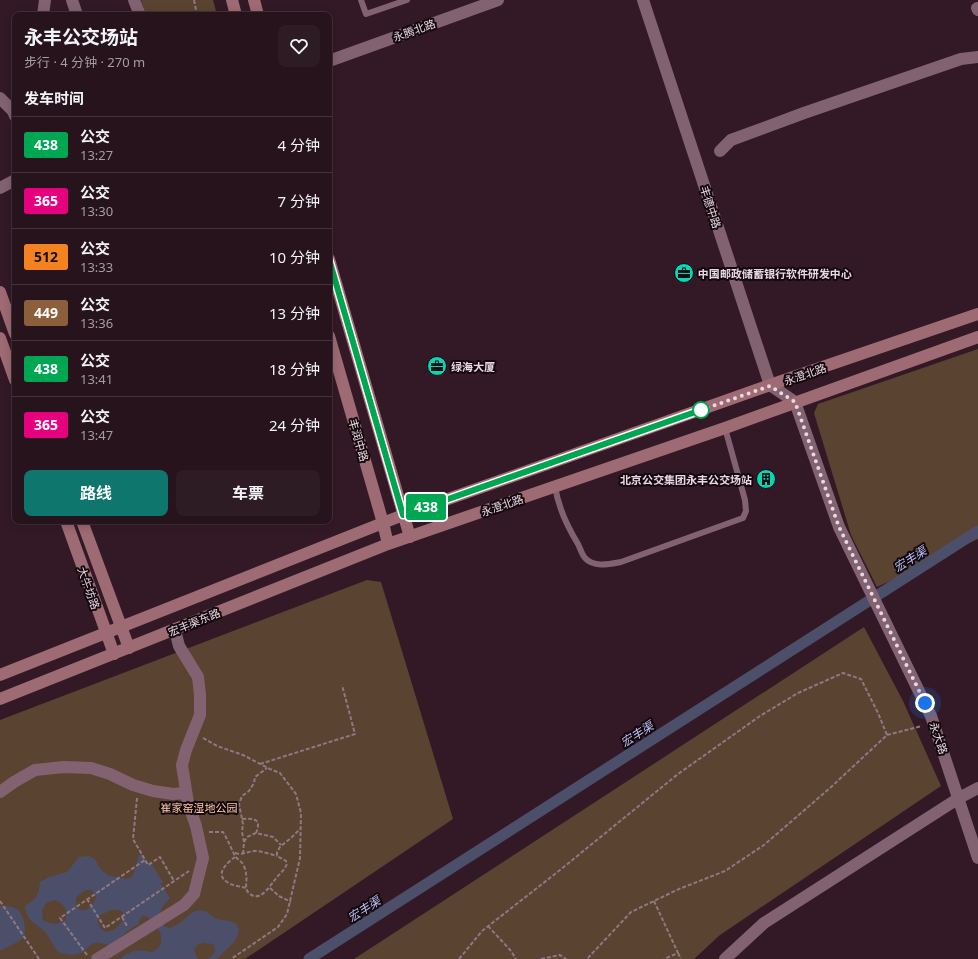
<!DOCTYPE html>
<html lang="zh">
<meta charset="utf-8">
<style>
body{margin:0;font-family:"Noto Sans","Noto Sans SC",sans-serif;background:#2e1c25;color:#f1f3f6;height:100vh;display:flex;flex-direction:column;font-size:15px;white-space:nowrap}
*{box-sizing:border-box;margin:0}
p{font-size:13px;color:#a49ea3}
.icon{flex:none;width:22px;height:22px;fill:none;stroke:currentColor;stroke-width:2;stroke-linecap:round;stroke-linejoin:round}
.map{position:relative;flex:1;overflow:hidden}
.panel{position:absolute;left:12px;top:12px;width:320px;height:512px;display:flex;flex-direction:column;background:#26131c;border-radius:8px;box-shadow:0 2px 10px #0003,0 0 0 1px #42323b}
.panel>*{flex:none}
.badge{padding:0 8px;border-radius:3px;font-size:14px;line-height:26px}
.you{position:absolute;width:20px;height:20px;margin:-10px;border:3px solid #fff;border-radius:50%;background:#1a73e8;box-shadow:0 0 0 6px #1a73e833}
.map>.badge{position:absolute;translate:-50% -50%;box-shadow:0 0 0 2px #fff}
h2{padding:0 12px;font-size:15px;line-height:36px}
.round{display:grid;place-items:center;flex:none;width:42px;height:42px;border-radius:8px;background:#2e1c25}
.head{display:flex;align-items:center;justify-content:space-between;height:68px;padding:0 12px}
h1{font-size:19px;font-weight:700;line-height:30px}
.action{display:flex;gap:8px;margin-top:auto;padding:8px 12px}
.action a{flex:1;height:46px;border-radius:8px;background:#0f766e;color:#fff;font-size:16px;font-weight:700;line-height:46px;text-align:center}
.action a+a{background:#2e1c25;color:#f1f3f6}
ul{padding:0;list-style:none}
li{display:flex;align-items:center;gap:12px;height:56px;padding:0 12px;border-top:1px solid #42323b}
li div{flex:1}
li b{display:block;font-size:15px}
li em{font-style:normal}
li .badge{min-width:44px;font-weight:700;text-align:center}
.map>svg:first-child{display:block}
</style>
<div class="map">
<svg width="978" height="959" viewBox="0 0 978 959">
<rect width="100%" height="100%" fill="#331926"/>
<path fill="#5a4331" d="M141 0H213L217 15H146Z
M978 349V539L877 587 851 535 814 413 818 404Z
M367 580 381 582 453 819 245 959H0V720Z
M864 627 903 701 941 786 720 935 694 959H354Z"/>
<path fill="#4c4f6a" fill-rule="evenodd" d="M141 853 148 865 151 863 163 882 161 884 170 898 162 907 159 916 165 927C179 930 185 915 196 911 200 910 203 911 206 911 218 924 225 917 237 924L239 931 235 941 217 959H208L215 953V948L213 944 203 943 197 945 194 950 198 959H119C132 950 136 949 152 952 154 951 156 950 158 948 168 937 154 919 143 915L140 919 139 924C127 929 120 940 109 945 104 945 101 942 96 943 90 944 87 948 83 952 77 957 64 954 58 952 54 947 51 941 48 936 39 922 28 926 25 906 36 899 39 895 40 882L49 877 67 872 79 857 89 856 95 859 101 870 108 875 125 879 132 877C137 868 135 861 141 853ZM86 890H92L96 897 94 902 87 910H81L76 907V897ZM55 900C66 905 67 909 66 920 57 925 52 925 43 920L42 911 46 903ZM112 910H119L123 912 124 917C120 926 115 931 106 932L100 928 98 921 100 915Z
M0 906C7 906 13 906 18 910 24 915 28 933 22 939 19 942 5 948 0 951Z"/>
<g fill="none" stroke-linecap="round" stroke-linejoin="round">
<path stroke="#4c4f6a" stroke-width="11" d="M309 959 978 531"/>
<path stroke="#8e7883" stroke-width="2" stroke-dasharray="4 2" stroke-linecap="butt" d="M194 0 197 15
M887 735 922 726
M203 738 217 746 243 755 270 769 280 773 296 794 301 813 300 858 287 914 278 927 231 959
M260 764 355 734 342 685
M137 798 133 839 148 865 160 857 174 881
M242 819C254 818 262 819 256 833
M209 832H223C228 840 231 848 235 856 237 859 240 860 242 863 244 865 246 871 246 874 248 881 243 889 250 894 260 902 269 887 274 881 278 875 284 871 287 864L286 861 277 856V852L280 847 292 837 300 829
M244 842 242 832 243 824 239 804 242 796 249 791 254 783 255 777 267 768
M235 853C242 855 247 852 254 851 262 851 270 854 277 856
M243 854 244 842 247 837 256 833 273 837 281 845
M235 857C228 862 214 874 227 882 232 886 240 886 246 888
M270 888 279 896 291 902
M87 899 105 928 189 871
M0 901 39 959
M654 901 678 953 664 959
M122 917 127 926
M488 926 511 951 516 959
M678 953 681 959
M87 955 60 918 145 860
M459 959 482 931 560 870 678 774 760 716 798 693 843 673 861 679 878 713 887 735 830 788 764 845 725 871 679 889 631 912 587 959
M541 959 560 955 566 959"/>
<path stroke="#826271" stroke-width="6" d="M361 0 366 14 407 0
M555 486C558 507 567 526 578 544 580 548 582 555 585 558 594 568 610 564 621 562L743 518 746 511 745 500 725 428"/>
<path stroke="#826271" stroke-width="12" d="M72 0 77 15
M134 0 140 15
M643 0 770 385 795 402 839 527 931 716 978 858
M977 8 978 10
M43 15 45 0
M329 61 498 0
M0 98 13 111 15 116
M720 151 731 140 804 113 961 59 978 57
M0 188 15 180
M0 792 14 782 35 770 64 767 91 768 110 774 133 785 153 791 173 794 186 793
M97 959 184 905 194 894 203 858 196 826 188 803 182 765 186 750 200 715V695L198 677 179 646 175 630
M725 959 764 923 959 798 978 788"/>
<path stroke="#9e6a73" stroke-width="12" d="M232 0 236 15
M254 0 258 15
M329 259 410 537
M0 292 15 334
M329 336 383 523 388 544
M0 338 15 380
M66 521 114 654
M82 521 129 648
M0 675 403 515 770 385 978 314
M0 699 388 544 725 428 978 337"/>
</g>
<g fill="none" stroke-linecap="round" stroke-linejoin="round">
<defs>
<path id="line" d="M329 259 403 515 701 410"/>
</defs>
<use href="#line" stroke="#fff" stroke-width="9"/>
<use href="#line" stroke="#00a651" stroke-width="6"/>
<path stroke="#ead8e0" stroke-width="4" stroke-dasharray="0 7.2" d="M701 410 770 386 795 402 839 527 925 703"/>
</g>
<defs>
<symbol id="office-disc" viewBox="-11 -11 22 22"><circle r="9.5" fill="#0ad5b5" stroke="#13080e"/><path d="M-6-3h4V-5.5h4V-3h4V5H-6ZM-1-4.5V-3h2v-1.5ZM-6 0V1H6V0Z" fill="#111"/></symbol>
<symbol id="building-disc" viewBox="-11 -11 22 22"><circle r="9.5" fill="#0ad5b5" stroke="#13080e"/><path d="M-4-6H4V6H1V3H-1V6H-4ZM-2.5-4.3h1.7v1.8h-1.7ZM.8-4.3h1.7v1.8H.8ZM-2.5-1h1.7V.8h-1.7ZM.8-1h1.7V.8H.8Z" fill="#111"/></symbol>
</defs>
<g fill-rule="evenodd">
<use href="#office-disc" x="673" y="262" width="22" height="22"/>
<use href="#office-disc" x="426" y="355" width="22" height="22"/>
<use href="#building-disc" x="755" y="468" width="22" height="22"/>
</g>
<circle fill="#fff" stroke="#00a651" stroke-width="2" cx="701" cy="410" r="8"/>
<g text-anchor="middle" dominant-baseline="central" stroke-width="4" stroke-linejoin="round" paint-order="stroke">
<g font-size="11" fill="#ead8e0" stroke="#13080e">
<text transform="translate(414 30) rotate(-20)">永腾北路</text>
<text transform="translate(711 207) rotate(72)">丰德中路</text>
<text transform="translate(805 374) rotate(-19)">永澄北路</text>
<text transform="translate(359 440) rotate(74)">丰润中路</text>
<text transform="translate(502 505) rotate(-19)">永澄北路</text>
<text transform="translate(89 588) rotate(70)">大牛坊路</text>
<text transform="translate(194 622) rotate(-22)">宏丰渠东路</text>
<text transform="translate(939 738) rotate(71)">永大路</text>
</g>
<g font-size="11" font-weight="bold" fill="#ead8e0" stroke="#13080e" text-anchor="start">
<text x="698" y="273">中国邮政储蓄银行软件研发中心</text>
<text x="451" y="366">绿海大厦</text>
<text x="752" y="479" text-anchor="end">北京公交集团永丰公交场站</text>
</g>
<g font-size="11" fill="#ffcca8" stroke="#13080e">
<text x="199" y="807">崔家窑湿地公园</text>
</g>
<g font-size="12" font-style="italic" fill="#bcc2f7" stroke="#13080e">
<text transform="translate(910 559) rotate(-33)">宏丰渠</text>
<text transform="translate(637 734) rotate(-33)">宏丰渠</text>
<text transform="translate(364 909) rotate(-33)">宏丰渠</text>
</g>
</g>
</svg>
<div class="you" style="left:925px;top:703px"></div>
<b class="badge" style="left:426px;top:507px;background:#00a651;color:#fff">438</b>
<section class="panel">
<div class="head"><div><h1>永丰公交场站</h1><p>步行 · 4 分钟 · 270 m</p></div><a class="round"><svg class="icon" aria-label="heart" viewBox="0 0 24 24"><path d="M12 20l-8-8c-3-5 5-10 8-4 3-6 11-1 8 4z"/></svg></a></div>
<h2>发车时间</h2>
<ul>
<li><span class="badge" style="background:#00a651;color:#fff">438</span><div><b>公交</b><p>13:27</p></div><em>4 分钟</em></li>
<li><span class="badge" style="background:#e6007e;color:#fff">365</span><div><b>公交</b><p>13:30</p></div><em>7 分钟</em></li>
<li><span class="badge" style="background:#f58220;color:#111">512</span><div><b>公交</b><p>13:33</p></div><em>10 分钟</em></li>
<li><span class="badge" style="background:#8b5e3c;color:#fff">449</span><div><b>公交</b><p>13:36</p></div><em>13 分钟</em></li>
<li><span class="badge" style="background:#00a651;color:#fff">438</span><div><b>公交</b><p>13:41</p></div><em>18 分钟</em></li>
<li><span class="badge" style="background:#e6007e;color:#fff">365</span><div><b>公交</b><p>13:47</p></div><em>24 分钟</em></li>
</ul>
<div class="action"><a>路线</a><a>车票</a></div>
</section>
</div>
